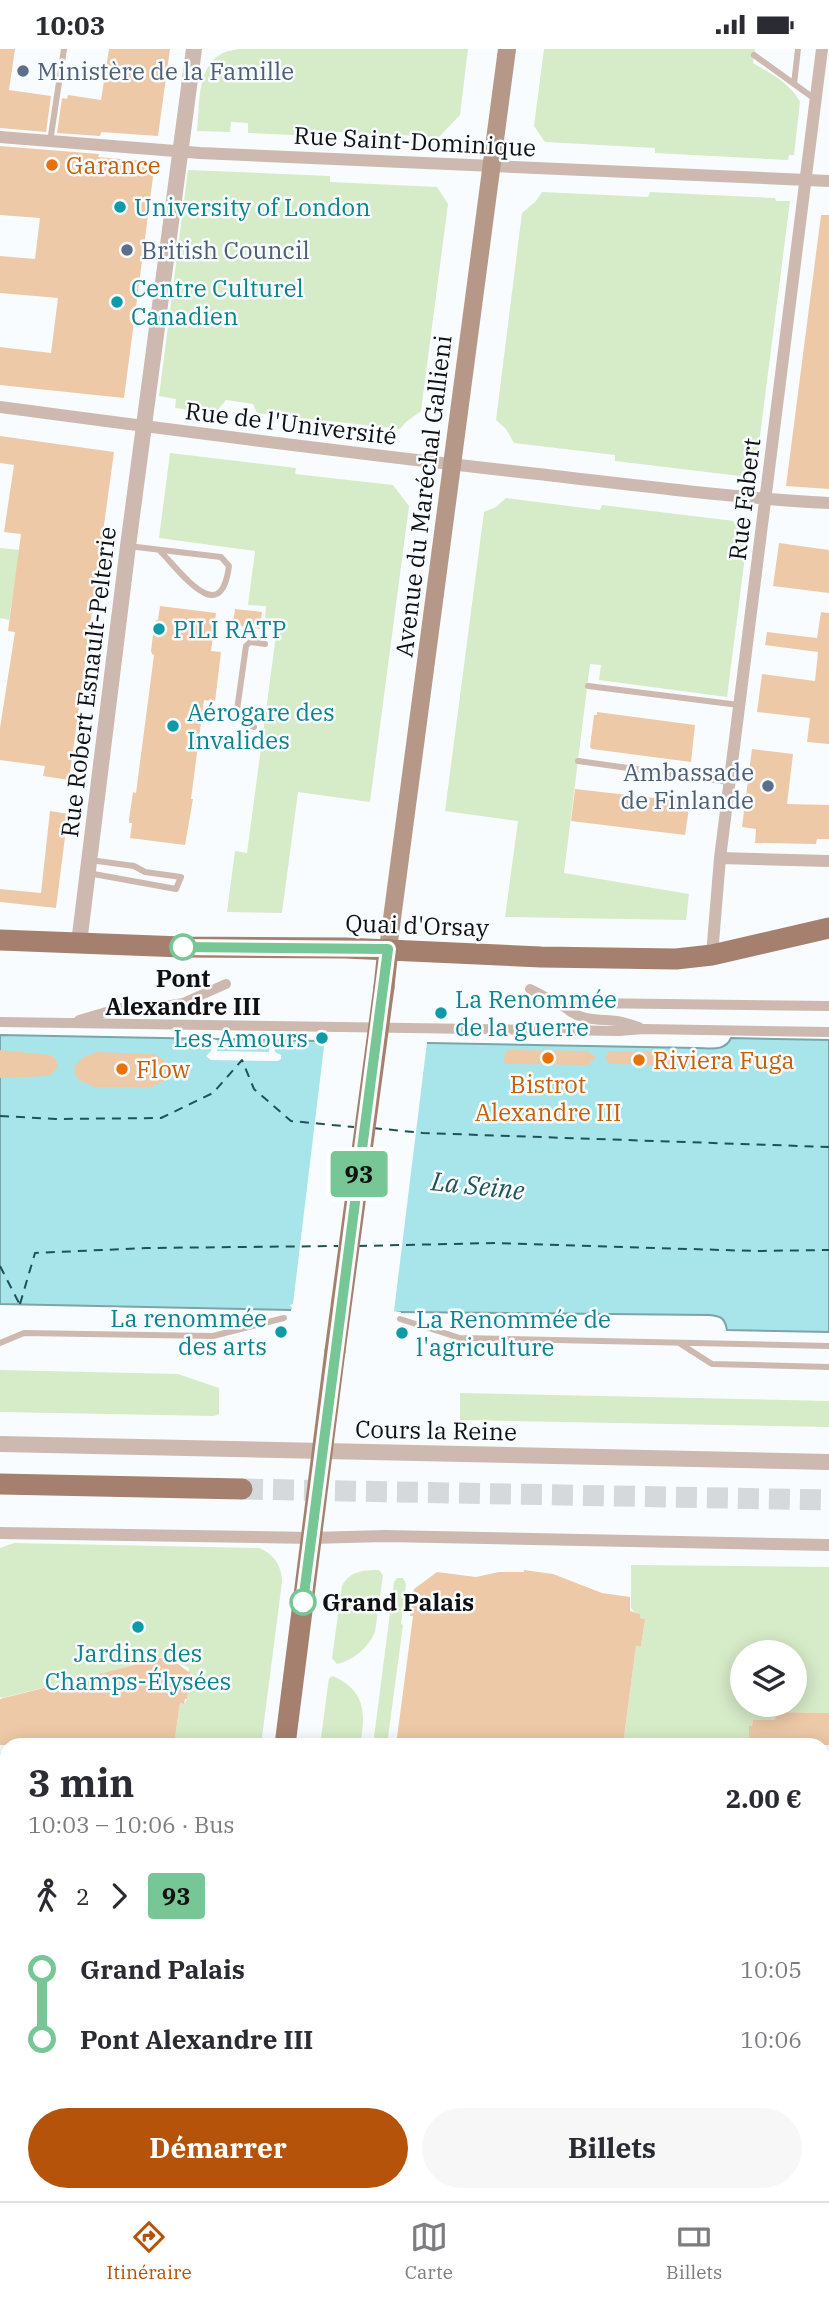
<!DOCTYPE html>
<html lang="fr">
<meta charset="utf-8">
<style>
body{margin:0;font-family:"IBM Plex Serif",serif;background:#f7f7f7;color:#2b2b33;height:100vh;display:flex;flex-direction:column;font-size:26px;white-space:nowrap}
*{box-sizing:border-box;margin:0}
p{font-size:23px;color:#7c7c81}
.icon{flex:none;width:38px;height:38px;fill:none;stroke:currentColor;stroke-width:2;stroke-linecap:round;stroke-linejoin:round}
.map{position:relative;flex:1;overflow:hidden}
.panel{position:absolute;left:0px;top:1689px;width:830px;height:464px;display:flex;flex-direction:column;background:#fff;border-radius:21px 21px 0 0;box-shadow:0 4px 18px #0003}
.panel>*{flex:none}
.badge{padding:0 14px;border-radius:5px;font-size:24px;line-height:46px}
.tools{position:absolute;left:730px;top:1591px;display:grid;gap:14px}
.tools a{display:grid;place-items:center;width:77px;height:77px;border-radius:50%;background:#fff;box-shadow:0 4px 18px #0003;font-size:35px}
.map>.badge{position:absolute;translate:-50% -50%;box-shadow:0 0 0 4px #fff}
.legs{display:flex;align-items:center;gap:10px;height:77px;padding:0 28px;font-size:23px}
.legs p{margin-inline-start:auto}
.summary{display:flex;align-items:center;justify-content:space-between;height:119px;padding:0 28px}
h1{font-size:38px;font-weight:700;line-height:52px}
.button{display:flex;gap:14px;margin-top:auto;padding:14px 28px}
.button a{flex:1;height:80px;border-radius:42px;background:#b45309;color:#fff;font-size:28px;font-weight:700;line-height:80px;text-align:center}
.button a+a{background:#f7f7f7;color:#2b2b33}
ul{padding:0 28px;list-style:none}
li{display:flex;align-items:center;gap:24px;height:70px;font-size:26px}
li i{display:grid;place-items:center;width:10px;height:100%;margin:0 9px;background:currentColor}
li i::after{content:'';width:18px;height:18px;margin:-9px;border:5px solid;border-radius:50%;background:#fff}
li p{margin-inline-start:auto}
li:first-child i{background:linear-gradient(#0000 50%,currentColor 0)}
li:last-child i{background:linear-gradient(currentColor 50%,#0000 0)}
.status{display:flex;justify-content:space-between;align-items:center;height:49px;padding:0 35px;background:#fff;direction:ltr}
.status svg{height:19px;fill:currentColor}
.menu{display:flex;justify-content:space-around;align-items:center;height:98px;border-top:2px solid #e1e1e2;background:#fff;font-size:19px;color:#7c7c81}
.menu a{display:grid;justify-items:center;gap:4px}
.menu .current{color:#b45309}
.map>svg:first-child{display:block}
</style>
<div class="status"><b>10:03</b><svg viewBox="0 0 49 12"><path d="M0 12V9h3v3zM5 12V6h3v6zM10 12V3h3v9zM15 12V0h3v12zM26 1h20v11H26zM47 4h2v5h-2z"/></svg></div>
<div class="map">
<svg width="829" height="2152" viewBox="0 0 829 2152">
<rect width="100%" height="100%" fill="#f9fcfe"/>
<path fill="#d6ebc8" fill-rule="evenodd" d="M239 0H468L460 66 439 88 336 83 335 88 248 84V74L231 73 230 83 197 82C200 57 196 17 223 4 227 2 234 1 239 0Z
M544 0H755L753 14C771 25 790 34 800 53L794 106H789L788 111 655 104V99L545 93 534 77Z
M188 121 330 127V133L437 138 448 155 421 362 406 373 400 380 257 364 253 355 226 351 215 364 175 359 176 350 159 347Z
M542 143 648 148 650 143 775 149 776 152H790L755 426 741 425 740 427 615 412V406L514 394 506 380 496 371 522 164 536 152Z
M170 404 296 419 295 425 393 436 409 457 370 753 298 743 282 864 227 863 235 802 247 804 278 571 265 569 266 557 248 556 255 502 159 489Z
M506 449 600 461 602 456 734 472V475L749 476 727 648 599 631 601 616 590 615 564 824 689 845 686 871 505 868 518 772 445 762 484 463 496 458Z
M0 499 20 501 9 571 0 569Z
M0 1321 178 1325 219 1339V1365L214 1367 0 1363Z
M460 1344 829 1352V1378L460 1371Z
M14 1494 259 1499C274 1505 282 1517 282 1533L261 1696H174L180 1654 184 1655 187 1650 190 1624H188L189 1619 171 1610 160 1608 134 1612V1616L2 1649 0 1648V1499Z
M631 1516 829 1518V1664L777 1663 775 1671H753L752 1677H749V1696H623L636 1597H641L645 1570 640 1569V1566L633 1562 631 1558ZM742 1603H794V1656H742Z
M379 1521 383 1526 375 1583C368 1599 354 1611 337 1615L332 1609 342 1537C350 1522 363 1521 379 1521Z
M397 1529H403L406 1535 401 1575 403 1576 387 1696H373L394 1533Z
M333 1627C363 1641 366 1660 361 1690L351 1696H320L329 1629Z
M0 1858 7 1862V2083L0 2079Z
M829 2062V2152H660V2149L654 2146H822L823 2064Z"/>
<path fill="#a8e5ea" stroke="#7aa5a9" stroke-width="2" d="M0 986 697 999C710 999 725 1003 731 989L829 991V1283L727 1281C725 1269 721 1267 709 1266L394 1263 0 1255Z"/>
<path fill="#f9fcfe" d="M325 989 436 991 427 993 394 1262 401 1263V1267L285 1264V1262L290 1264 292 1259 290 1256 293 1255Z
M212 990 217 991V1002L269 1003 270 992 274 991 275 1003 281 1006V1010L278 1012 211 1011 206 1007 211 1002Z"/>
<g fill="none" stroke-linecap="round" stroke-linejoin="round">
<path stroke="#1e5256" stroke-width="2" stroke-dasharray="9 7" stroke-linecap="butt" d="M0 1067 56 1070 161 1069 213 1044 242 1011 254 1040 291 1072 354 1078
M373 1079 423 1084 829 1098
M358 1197 495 1194 755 1202 829 1201
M0 1217 19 1254
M20 1255 35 1204 146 1199 338 1197"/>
</g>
<path fill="#eec9a7" d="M0 0H15L9 41 51 47 46 83 0 79Z
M109 0H170L158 87 101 83 100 87 57 84 62 49 67 50 68 46 101 51Z
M0 97 99 105 98 108 155 113 124 349 0 336V298L51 304 58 249 0 244V207L35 210 40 169 0 166Z
M821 166H829V440L786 437Z
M0 387 114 403 69 731 43 727 45 717 0 711V679L15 583 8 582 21 485 4 483 14 416 0 414Z
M779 494 829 501V544L773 537Z
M160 557 216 564 211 602 221 603 215 653 204 651 191 750H193L185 796 130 789 132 774H129V770L133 743 136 744 154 606 152 605 151 602 153 585 156 571H158Z
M235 560 262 563 260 580 233 576Z
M821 563 829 564V695L807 693 810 669 757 663 762 625 815 632 818 603 765 596 767 583 817 589Z
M597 663 695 676 691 713 592 700 590 698 594 666H597Z
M752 700 793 705 787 755 829 756V790H817L816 795 755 794 756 780 742 778Z
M575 740 690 753 685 786 571 772Z
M50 762 68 765 56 859 0 853V840L41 844Z
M0 1001 50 1006 56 1010 58 1018 49 1027 0 1029Z
M509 1001 588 1002 596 1008 588 1016 504 1015 505 1003Z
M609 1002 670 1003V1016L610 1015 605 1010Z
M97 1003 154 1005 167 1013 170 1020 169 1026 166 1031 152 1038H94L79 1031 75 1026 74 1018 83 1008Z
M524 1521 553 1525 602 1544 630 1548V1562L640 1565V1569L645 1570 641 1597H636L623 1696H396L413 1567H410L414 1540 437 1523 476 1528 499 1523H524Z
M154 1608 171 1610 190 1624 187 1650H185L184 1655 180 1654 174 1696H0V1650L134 1616V1612Z
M777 1663 829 1664V1696H749V1677H752L753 1671H775Z"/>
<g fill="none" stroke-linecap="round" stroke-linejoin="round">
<path stroke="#d6d9db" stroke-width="21" stroke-dasharray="21 10" stroke-linecap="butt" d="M242 1440 829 1451"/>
<path stroke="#cdb9af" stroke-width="6" d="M754 6 815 50
M794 35 798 0
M50 93 64 0
M128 497 221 508 229 517C221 580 182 524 160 502
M588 637 739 656
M254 678C245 674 237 672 237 661L246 597 250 593 265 595
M578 712 729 733
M88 824 176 840 181 828 145 823 134 817 90 811
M400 1270 460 1289 829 1297
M0 1294 24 1284 213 1287 284 1269
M679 1294 712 1315 829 1318"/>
<path stroke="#cdb9af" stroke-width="10" d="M530 940 566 959
M79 971 120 959H153L183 954 226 935
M0 973 619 982 643 980 829 983
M639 978C632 976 624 973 617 972 599 970 580 972 566 959L587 954 829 957
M822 2053 829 2051
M454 2146 491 2148 527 2146
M641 2152 644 2146"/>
<path stroke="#cdb9af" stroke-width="12" d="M0 88 200 104 829 132
M0 358C179 382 358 405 538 425 635 436 732 449 829 454
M720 809 829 812
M712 906 720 809 822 0
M0 1484 311 1489 385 1487 829 1496"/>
<path stroke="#cdb9af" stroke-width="16" d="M79 894 128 497 194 0
M0 1395 829 1413"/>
<path stroke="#b69889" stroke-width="18" d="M388 900 507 0"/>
<path stroke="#a5806f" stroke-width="21" d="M0 891 182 898 345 899 541 908 676 910 712 906 829 879
M384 938 388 900
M0 1435 242 1440
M285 1696 335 1302
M0 2118 7 2122
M49 2146 61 2152
M140 2152 143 2146
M226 2152 227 2146"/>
<path stroke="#a5806f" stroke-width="21" d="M335 1302 384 938"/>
</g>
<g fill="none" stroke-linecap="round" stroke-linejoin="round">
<defs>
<path id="line-1" d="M183 898 388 900 303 1553"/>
</defs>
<use href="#line-1" stroke="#fff" stroke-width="16"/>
<use href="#line-1" stroke="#77c695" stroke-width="10"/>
</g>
<g fill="#5c6f8a" stroke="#f9fcfe" stroke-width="2.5">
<circle cx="23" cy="22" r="7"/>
<circle cx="127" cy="201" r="7"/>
<circle cx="768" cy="737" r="7"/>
</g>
<g fill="#e8710a" stroke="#f9fcfe" stroke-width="2.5">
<circle cx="52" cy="116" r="7"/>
<circle cx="548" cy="1009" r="7"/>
<circle cx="639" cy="1011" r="7"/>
<circle cx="122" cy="1020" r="7"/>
</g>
<g fill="#0f9aa8" stroke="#f9fcfe" stroke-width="2.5">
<circle cx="120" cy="158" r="7"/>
<circle cx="117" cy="253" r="7"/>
<circle cx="159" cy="580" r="7"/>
<circle cx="173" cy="677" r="7"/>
<circle cx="441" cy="964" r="7"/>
<circle cx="322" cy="989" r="7"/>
<circle cx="281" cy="1283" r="7"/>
<circle cx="402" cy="1284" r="7"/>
<circle cx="138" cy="1578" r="7"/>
</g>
<g fill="#fff" stroke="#77c695" stroke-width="3.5">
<circle cx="183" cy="898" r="12"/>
<circle cx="303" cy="1553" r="12"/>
</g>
<g text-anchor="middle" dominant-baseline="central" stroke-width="5" stroke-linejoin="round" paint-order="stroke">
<g font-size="24" fill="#4e5e75" stroke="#f9fcfe" text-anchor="start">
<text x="37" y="22">Ministère de la Famille</text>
<text x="141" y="201">British Council</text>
<text x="754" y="723" text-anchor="end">Ambassade<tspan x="754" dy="28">de Finlande</tspan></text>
</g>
<g font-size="24" fill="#0f1012" stroke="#f9fcfe">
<text transform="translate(415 92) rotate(3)">Rue Saint-Dominique</text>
<text transform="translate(291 374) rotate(7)">Rue de l'Université</text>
<text transform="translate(423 447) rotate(-83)">Avenue du Maréchal Gallieni</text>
<text transform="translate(744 450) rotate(-83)">Rue Fabert</text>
<text transform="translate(88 633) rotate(-83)">Rue Robert Esnault-Pelterie</text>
<text transform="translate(417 876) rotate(2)">Quai d'Orsay</text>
<text transform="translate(436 1381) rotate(1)">Cours la Reine</text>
</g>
<g font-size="24" fill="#c56008" stroke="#f9fcfe" text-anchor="start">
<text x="66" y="116">Garance</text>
<text x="653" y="1011">Riviera Fuga</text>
<text x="136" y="1020">Flow</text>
<text x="548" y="1035" text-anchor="middle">Bistrot<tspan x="548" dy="28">Alexandre III</tspan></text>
</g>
<g font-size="24" fill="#0d838f" stroke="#f9fcfe" text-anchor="start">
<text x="134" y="158">University of London</text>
<text x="131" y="239">Centre Culturel<tspan x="131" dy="28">Canadien</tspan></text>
<text x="173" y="580">PILI RATP</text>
<text x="187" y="663">Aérogare des<tspan x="187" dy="28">Invalides</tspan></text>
<text x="455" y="950">La Renommée<tspan x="455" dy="28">de la guerre</tspan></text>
<text x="308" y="989" text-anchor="end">Les Amours</text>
<text x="267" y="1269" text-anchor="end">La renommée<tspan x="267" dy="28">des arts</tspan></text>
<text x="416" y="1270">La Renommée de<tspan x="416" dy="28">l'agriculture</tspan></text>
<text x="138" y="1604" text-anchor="middle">Jardins des<tspan x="138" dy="28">Champs-Élysées</tspan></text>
</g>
<g font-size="24" font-weight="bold" fill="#0f1012" stroke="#f9fcfe">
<text x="183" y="929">Pont<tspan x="183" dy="28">Alexandre III</tspan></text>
<text x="322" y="1553" text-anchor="start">Grand Palais</text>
</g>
<g font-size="26" font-style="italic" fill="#1e5256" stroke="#f9fcfe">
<text transform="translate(478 1136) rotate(6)">La Seine</text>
</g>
</g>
</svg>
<div class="tools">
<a><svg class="icon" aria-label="layers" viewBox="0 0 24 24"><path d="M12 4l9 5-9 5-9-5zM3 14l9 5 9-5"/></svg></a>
</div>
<b class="badge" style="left:359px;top:1125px;background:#77c695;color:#111">93</b>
<section class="panel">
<div class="summary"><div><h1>3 min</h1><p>10:03 – 10:06 · Bus</p></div><b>2.00 €</b></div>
<div class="legs"><svg class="icon" aria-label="walk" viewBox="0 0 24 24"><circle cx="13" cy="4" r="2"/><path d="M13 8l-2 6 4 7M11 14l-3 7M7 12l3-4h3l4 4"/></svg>2<svg class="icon" aria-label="forward" viewBox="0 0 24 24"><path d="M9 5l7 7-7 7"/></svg><b class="badge" style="background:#77c695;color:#111">93</b></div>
<ul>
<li><i style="color:#77c695"></i><b>Grand Palais</b><p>10:05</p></li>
<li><i style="color:#77c695"></i><b>Pont Alexandre III</b><p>10:06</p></li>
</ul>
<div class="button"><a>Démarrer</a><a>Billets</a></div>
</section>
</div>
<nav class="menu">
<a class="current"><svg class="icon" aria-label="directions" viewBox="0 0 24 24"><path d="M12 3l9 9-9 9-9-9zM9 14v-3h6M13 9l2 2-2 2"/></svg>Itinéraire</a>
<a><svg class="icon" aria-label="map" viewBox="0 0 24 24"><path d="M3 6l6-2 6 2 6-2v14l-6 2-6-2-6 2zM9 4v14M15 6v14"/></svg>Carte</a>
<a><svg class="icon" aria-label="tickets" viewBox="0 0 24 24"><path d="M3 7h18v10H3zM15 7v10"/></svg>Billets</a>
</nav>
